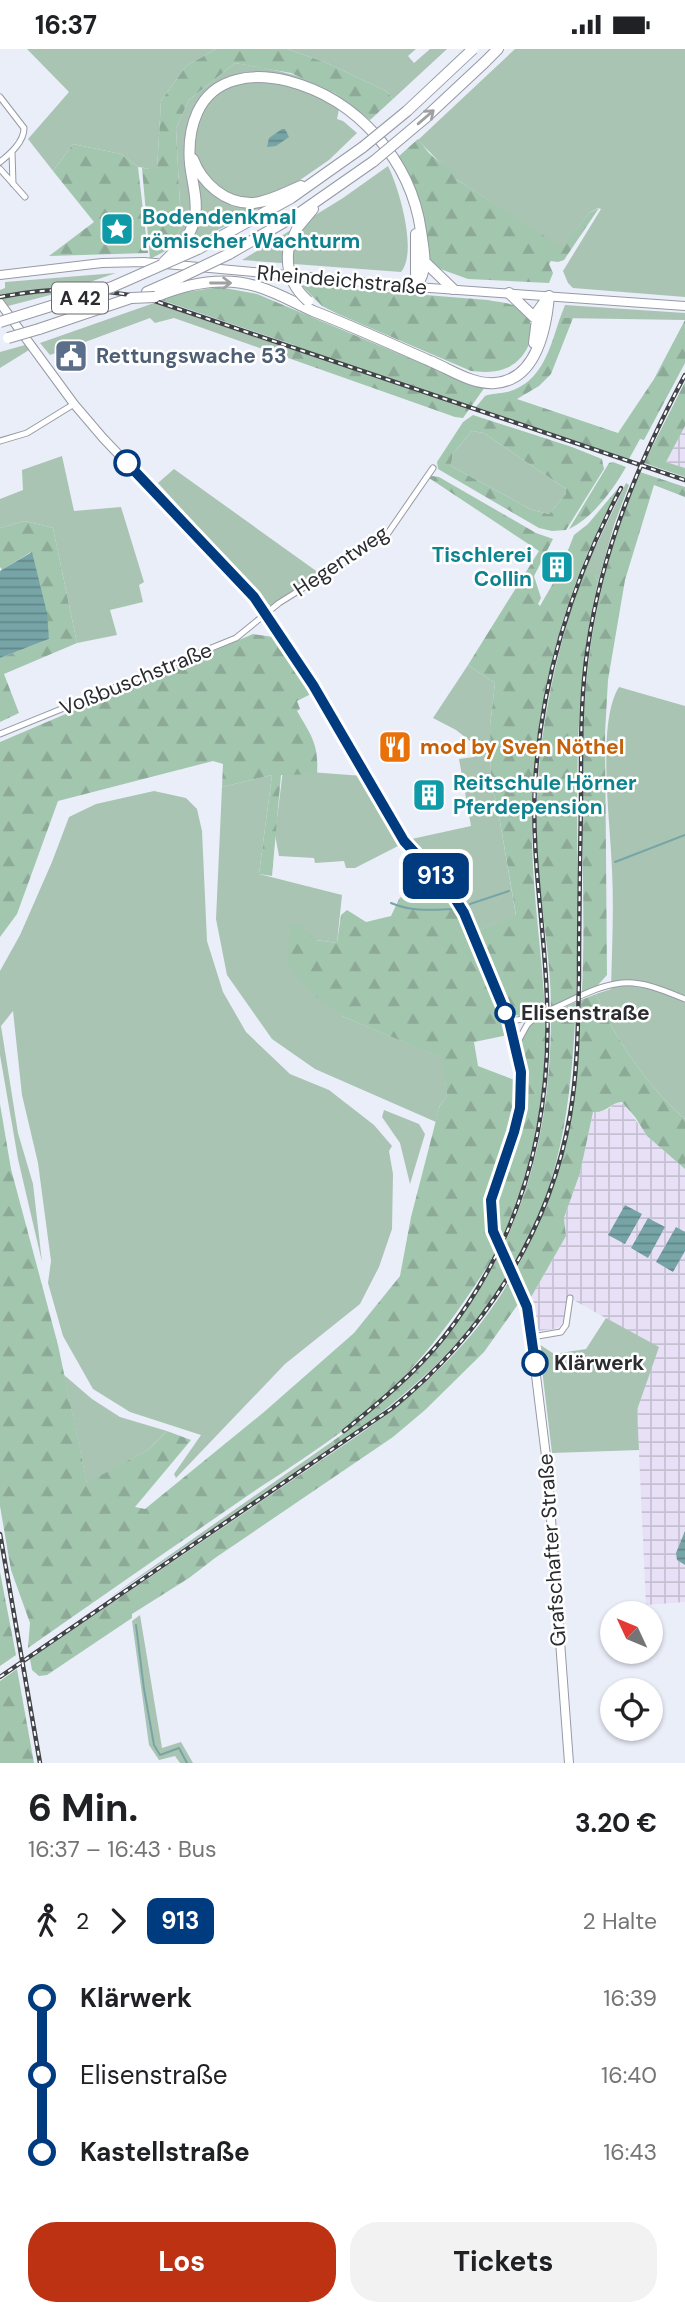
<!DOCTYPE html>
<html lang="de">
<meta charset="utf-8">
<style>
body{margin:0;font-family:"DM Sans",sans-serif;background:#f2f2f2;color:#202124;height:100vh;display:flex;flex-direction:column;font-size:26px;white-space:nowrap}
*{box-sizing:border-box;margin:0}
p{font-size:23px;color:#757577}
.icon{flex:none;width:38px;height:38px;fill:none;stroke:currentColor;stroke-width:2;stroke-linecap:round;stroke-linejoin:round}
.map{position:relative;height:1714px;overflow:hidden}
.details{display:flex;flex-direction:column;background:#fff;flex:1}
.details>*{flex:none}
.badge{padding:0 14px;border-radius:10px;font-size:24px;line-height:46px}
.needle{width:46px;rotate:314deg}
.fabs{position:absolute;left:600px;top:1552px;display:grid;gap:14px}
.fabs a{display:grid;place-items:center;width:63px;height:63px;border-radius:50%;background:#fff;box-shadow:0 2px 5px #0004;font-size:35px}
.map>.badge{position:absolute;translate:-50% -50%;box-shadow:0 0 0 4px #fff}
.legs{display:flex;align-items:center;gap:10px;height:77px;padding:0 28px;font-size:23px}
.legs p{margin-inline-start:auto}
.overview{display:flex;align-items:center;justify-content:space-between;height:119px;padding:0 28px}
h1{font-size:38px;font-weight:700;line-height:52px}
.primary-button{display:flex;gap:14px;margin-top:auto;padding:14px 28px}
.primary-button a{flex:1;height:80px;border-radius:28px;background:#bd3212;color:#fff;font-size:28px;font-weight:700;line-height:80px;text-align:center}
.primary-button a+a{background:#f2f2f2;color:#202124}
ul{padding:0 28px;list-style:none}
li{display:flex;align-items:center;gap:24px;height:77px;font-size:26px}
li i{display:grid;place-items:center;width:10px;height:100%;margin:0 9px;background:currentColor}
li i::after{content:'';width:18px;height:18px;margin:-9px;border:5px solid;border-radius:50%;background:#fff}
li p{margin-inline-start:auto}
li:first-child i{background:linear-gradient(#0000 50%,currentColor 0)}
li:last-child i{background:linear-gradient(currentColor 50%,#0000 0)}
.status{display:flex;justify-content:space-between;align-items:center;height:49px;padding:0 35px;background:#fff;direction:ltr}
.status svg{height:19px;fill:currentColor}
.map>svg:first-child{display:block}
</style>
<div class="status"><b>16:37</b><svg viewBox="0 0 49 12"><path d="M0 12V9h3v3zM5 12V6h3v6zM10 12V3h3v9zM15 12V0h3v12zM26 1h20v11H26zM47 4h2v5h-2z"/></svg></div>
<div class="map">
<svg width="685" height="1714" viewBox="0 0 685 1714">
<defs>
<pattern id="industrial-grid" width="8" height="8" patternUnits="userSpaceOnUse" patternTransform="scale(1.75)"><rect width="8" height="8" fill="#e7e0f6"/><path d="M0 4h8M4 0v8" fill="none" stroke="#c6c0d3"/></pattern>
<pattern id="forest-firs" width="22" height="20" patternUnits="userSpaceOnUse" patternTransform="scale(1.75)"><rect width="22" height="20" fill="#a3c6af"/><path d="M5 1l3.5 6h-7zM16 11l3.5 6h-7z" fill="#8caa97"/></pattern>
<pattern id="water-rules" width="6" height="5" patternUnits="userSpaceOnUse" patternTransform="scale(1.75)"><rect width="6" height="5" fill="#77a5a7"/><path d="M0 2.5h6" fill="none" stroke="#628788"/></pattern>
</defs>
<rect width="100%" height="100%" fill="#eaeef9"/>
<path fill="url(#industrial-grid)" d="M685 377V419L666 413Z
M616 1053 624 1055 647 1087 685 1120V1553L646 1556 637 1361 658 1298 568 1248 564 1271 560 1277 554 1280 537 1282 530 1250 566 1187 564 1169 580 1124 593 1063 607 1061Z"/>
<path fill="#a9c4b3" d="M27 0H216L186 17 161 52 157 121 138 118 121 105 73 95 53 122 28 90 69 43Z
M287 0H416L408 7 414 14 430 0H447L393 50 386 42 327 14Z
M515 0H685V248L573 239 568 234 563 222 601 160 598 159 589 164 563 200 456 130 418 91Z
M235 14C275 21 313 26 346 52L339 60 337 70 343 72 357 84 329 111 261 158 186 198H173L181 177 176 79 189 51Z
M388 117C399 139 418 203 401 223L242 211 343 149Z
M116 224 58 244 8 257 0 247V241L5 239V233Z
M154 254 294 301 291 310 174 269 155 274 150 269 50 306 40 294Z
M565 256 685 264V271L560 269Z
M25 296 29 301 0 319V303Z
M472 382 484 384 566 440 567 444 549 465 532 461 451 417 453 404Z
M62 407 74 462 121 458 144 533 139 536 143 553 110 561 117 586 77 594 53 479 25 472 0 479V450L23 441 22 421Z
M174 420 319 524 270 557 158 434Z
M626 434 629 436 614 476 598 533 595 526H582Z
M468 616 495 634 490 677 491 736 497 755 516 867 477 882 465 852 407 791 471 777 459 710 474 708 479 699 456 681 433 669Z
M619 638 685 657V1070C651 1042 612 986 596 945L611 940C612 900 614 860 612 821 611 777 596 674 619 638Z
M283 721 363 727 388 775 402 795 355 819H346L344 812 315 814 314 809 279 807 275 786Z
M272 726 259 825 342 846 337 894 316 891 342 967 443 1009 447 1048 440 1056 436 1073 315 1020 272 990 227 926 216 870 222 738Z
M154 742 186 749 197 760 202 782 207 892 223 943 246 983 290 1025 329 1041 374 1076 392 1097 389 1102 393 1125 392 1180 379 1218 360 1255 285 1315 176 1429 174 1425 201 1386 130 1363 93 1340 63 1287 48 1234 51 1212 38 1114 22 1046 13 962 1 977 18 1084 33 1135 42 1213 18 1110 0 1006V922L20 886 52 813 69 768 96 755Z
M384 1061 419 1075 425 1085 410 1135 400 1094 382 1068Z
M606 1269 659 1298 637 1361 639 1401 552 1404 539 1295 554 1305 586 1300Z
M64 1326 92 1350 120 1368 167 1382 149 1400 87 1435Z
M333 1392 336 1397 109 1549 137 1529Z
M140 1566 162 1699 181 1693 193 1714H180L175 1707 159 1711 149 1696 132 1572Z"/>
<path fill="url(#forest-firs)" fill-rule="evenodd" d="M216 0H287L327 14 386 42 393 50 370 71 335 44 291 24 235 14 189 51 176 79 181 177 173 198 150 210 142 119 157 120 161 52 186 17Z
M418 90 429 104 457 128 456 130 563 199 589 164 599 159 564 211 558 213 551 212 549 215 553 224 549 234 468 230 432 217 398 108Z
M73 95 121 105 138 118 148 204 49 207 94 173 53 122Z
M301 236 488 251C497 253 512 254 520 259 543 277 528 312 504 320 493 324 481 323 471 322L338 265 322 257Z
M219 238 257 245 428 317 485 338 463 369 455 368 291 310 294 296 161 251 181 244Z
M560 269H573L551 325 539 337 517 350 618 384 654 330 685 271V314L644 391 640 390 629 410 476 358 485 347C492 344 499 345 507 343 542 334 550 299 560 269Z
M685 333V377L666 413 685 419V428L644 414Z
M473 366 572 398 602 410 604 420 566 481 552 482 539 479 438 420 437 413 463 373ZM472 382 484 384 566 440V445L549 465 532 461 451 417 453 404Z
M613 413 626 418C614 439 594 468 569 480L609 414Z
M640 423 685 438V448L654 436 625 531 608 631 605 684 607 926 597 937 582 944C587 836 576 724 588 616 596 549 614 484 640 423Z
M432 427 439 428 536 484 553 490 534 527 541 549 538 555 540 557 560 522 564 523 567 517 563 514 574 486 588 475 620 437C560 547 530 667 532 791 533 848 542 905 545 962L523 968 509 964 477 882 516 866 497 755 491 736 490 677 495 634 468 616 539 502 429 429Z
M25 472 53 479 77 594 4 625 19 664 0 673V609L49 590 31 503 2 521 0 518V479Z
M590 524 595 526 598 533C565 668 583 810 576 947L551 959C551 906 539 852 537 799 533 705 552 615 582 526Z
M253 585 273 588 311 645 297 652 300 660 297 662C311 686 319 695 317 725L281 726 272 827 259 825 272 726 222 738 223 715 213 712 58 752 17 865 0 888V693Z
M426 823 445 842 468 882 508 986 474 993 478 1017 517 1032V1051L487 1157 488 1177 497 1200 494 1207C465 1253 436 1295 398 1334 356 1377 301 1411 250 1445 176 1496 102 1547 28 1599L30 1574 11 1521 0 1457V1055L11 1120 58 1296 87 1434 149 1400 167 1382 191 1391 135 1458 145 1460 264 1363 354 1284 400 1227 411 1168 440 1056 447 1048 442 1009 342 967 312 944 287 915 290 878 298 874 316 891 337 894 341 866 347 861 366 873 391 867 399 850Z
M596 945C612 986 651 1042 685 1070V1120L647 1087 635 1068 622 1053C611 1053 607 1064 593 1063L580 1124 564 1169 566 1187 530 1250 516 1220C566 1131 579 1052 581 951Z
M576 953C572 1043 563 1136 514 1215L504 1195C539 1121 551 1045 551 965Z
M545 967C547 1045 533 1119 502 1189 485 1152 515 1114 522 1075 525 1052 528 1033 524 1010 523 1003 519 996 522 989 527 978 535 972 545 967Z
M499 1205 508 1224C466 1296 404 1350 336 1397L333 1392C403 1342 459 1281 499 1205Z
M511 1229 521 1251 484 1303 425 1361 393 1388 215 1509 189 1529 132 1565V1569L47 1626 39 1627 32 1621 30 1610 360 1385C419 1343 475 1293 511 1229Z
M0 1523 16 1606 0 1617Z
M17 1620 34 1714H0V1632Z"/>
<path fill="url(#water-rules)" d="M282 80H285L289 88 276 97 267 98 269 89Z
M32 503 47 564 49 590 0 609V522Z
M625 1156 642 1165 625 1195 608 1186Z
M648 1169 665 1178 648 1209 631 1199Z
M676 1178 685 1183V1202L673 1223 656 1213Z
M685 1482V1516L677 1511 676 1504Z"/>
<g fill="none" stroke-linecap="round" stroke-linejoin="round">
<path stroke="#77a5a7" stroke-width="2" d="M615 813 685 786
M391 854C412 863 431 861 454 860
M470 855 509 842
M136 1576 144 1640 154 1696 160 1706 179 1699 187 1714"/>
<defs>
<path id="street" d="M0 48 24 79C24 93 10 105 0 113
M12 103 13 135
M0 120 25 148
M0 392 27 384 74 355
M0 685 236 589 279 554 386 487 433 419
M509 972C552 969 582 938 622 934 643 932 665 942 685 950
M516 996 527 976 533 970
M532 1288 561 1283 566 1276 570 1249"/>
<path id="secondary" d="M0 226 102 214 144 213 416 238 685 257
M0 254 74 355 103 389 254 548 313 637 363 720 390 771 420 811 451 843 464 864 509 972 521 1022 520 1059 514 1083 491 1151 493 1182 521 1241 530 1278 547 1415 569 1714"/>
<path id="highway" d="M485 13 498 0
M193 110C202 134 225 155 253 154 269 153 286 143 301 137
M416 185V238
M181 196C188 188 193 179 195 168 198 150 192 133 190 115 187 80 197 41 236 31 253 26 271 28 288 32 358 50 411 112 421 182 424 204 429 219 416 238
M289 197 298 178 313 160
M198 200 291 149 363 98
M229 205 298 165 374 112
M426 214 453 240
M147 243 181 228
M509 244 536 270
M155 248C188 234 225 227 259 238 278 244 295 254 313 262 352 277 391 295 430 312 450 320 472 336 495 334 536 331 546 280 549 247
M39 280 131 249
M534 294 538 262 549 247"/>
</defs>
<use href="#street" stroke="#969aa5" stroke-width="7"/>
<use href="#secondary" stroke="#969aa5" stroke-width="10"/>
<use href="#highway" stroke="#969aa5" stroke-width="12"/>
<use href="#street" stroke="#fff" stroke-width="5"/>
<use href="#secondary" stroke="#fff" stroke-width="8"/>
<use href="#highway" stroke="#fff" stroke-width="10"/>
<defs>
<path id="rail" d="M0 248C55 238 91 238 146 249L685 431
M344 1382C380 1353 415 1324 444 1288 521 1190 552 1076 547 952 545 880 531 808 535 736 541 631 572 532 621 439
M0 1485 40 1714
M0 1628 391 1360C483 1286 550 1183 570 1066 578 1020 578 973 579 927 579 869 580 811 581 754 581 702 580 649 588 597 602 500 639 412 685 326"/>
</defs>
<use href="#rail" stroke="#404347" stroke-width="4.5"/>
<use href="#rail" stroke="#fff" stroke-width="2" stroke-dasharray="5" stroke-linecap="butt"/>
<defs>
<path id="highway-bridge" d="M363 98 407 62 473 0
M374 112 424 70 485 13
M289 197C285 219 291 237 308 252
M164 213 181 196
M181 228 229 205
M131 249 155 248
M0 273 112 238 198 200
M8 289 39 280"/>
</defs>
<use href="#highway-bridge" stroke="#969aa5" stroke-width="12" stroke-linecap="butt"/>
<use href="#highway-bridge" stroke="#fff" stroke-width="10"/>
</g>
<defs><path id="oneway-shaft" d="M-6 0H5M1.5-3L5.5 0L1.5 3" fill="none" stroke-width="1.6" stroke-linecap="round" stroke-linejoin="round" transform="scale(1.75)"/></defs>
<g stroke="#9fa0a2">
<use href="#oneway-shaft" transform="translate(426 68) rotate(-41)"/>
<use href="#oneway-shaft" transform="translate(221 234)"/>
</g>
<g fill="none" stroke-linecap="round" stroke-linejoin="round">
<defs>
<path id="line-1" d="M127 414 254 548 313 636 404 792 451 843 464 864 509 972 521 1023 520 1059 514 1083 491 1151 493 1182 527 1258 535 1314"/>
</defs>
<use href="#line-1" stroke="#fff" stroke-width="16"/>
<use href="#line-1" stroke="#003b80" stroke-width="10"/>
</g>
<defs>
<symbol id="sight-square" viewBox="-11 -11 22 22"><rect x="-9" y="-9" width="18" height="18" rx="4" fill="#0f9aa8" stroke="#fff"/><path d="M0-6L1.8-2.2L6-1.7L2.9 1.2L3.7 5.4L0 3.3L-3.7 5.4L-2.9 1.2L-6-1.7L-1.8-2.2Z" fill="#fff"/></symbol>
<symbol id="civic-square" viewBox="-11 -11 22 22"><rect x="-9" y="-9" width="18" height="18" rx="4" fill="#5c6f8a" stroke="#fff"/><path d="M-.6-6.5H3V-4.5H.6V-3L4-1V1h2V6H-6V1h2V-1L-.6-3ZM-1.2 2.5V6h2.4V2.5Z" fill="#fff"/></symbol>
<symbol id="building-square" viewBox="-11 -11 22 22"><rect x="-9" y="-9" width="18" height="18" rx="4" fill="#0f9aa8" stroke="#fff"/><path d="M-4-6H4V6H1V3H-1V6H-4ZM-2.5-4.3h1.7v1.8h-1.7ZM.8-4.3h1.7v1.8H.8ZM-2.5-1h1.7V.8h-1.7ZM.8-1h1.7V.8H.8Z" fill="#fff"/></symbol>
<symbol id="restaurant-square" viewBox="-11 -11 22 22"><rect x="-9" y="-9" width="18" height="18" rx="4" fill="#e8710a" stroke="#fff"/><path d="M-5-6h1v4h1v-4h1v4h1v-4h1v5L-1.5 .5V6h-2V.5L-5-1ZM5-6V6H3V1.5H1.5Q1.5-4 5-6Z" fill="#fff"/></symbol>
</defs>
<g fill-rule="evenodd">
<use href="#sight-square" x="98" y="161" width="38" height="38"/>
<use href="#civic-square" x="52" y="288" width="38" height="38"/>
<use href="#building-square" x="538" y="499" width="38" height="38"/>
<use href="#restaurant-square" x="376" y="679" width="38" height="38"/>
<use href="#building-square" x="410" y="727" width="38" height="38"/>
</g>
<g fill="#fff" stroke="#003b80" stroke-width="3.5">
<circle cx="127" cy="414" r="12"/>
<circle cx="505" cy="964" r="9"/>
<circle cx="535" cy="1314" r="12"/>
</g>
<g text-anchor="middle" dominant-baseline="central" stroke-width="5" stroke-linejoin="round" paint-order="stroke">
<rect fill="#fff" stroke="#6a6b6e" stroke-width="2" x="52" y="233.5" width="56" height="31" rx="5"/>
<g font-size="19" font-weight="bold" fill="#2a2c30">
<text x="80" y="249">A 42</text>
</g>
<g font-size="21" font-weight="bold" fill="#0d838f" stroke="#fff" text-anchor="start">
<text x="142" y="168">Bodendenkmal<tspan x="142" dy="24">römischer Wachturm</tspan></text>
<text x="532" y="506" text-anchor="end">Tischlerei<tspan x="532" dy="24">Collin</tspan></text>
<text x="453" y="734">Reitschule Hörner<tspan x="453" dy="24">Pferdepension</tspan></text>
</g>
<g font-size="21" fill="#2a2c30" stroke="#fff">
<text transform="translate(342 231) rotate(5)">Rheindeichstraße</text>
<text transform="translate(341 512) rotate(-34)">Hegentweg</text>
<text transform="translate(136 630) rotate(-22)">Voßbuschstraße</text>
<text transform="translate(552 1501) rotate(-94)">Grafschafter Straße</text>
</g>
<g font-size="21" font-weight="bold" fill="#4e5e75" stroke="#fff" text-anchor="start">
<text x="96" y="307">Rettungswache 53</text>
</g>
<g font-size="21" font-weight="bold" fill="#c56008" stroke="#fff" text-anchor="start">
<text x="420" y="698">mod by Sven Nöthel</text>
</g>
<g font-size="21" font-weight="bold" fill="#2a2c30" stroke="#fff" text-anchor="start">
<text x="521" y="964">Elisenstraße</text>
<text x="554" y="1314">Klärwerk</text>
</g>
</g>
</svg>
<div class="fabs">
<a><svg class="needle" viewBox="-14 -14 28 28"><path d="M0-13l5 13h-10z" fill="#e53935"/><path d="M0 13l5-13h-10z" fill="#757577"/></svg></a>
<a><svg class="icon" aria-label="locate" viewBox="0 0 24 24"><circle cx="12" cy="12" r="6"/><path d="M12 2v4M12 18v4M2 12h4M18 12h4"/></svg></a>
</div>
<b class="badge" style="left:436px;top:827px;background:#003b80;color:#fff">913</b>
</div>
<section class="details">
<div class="overview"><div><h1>6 Min.</h1><p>16:37 – 16:43 · Bus</p></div><b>3.20 €</b></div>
<div class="legs"><svg class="icon" aria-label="walk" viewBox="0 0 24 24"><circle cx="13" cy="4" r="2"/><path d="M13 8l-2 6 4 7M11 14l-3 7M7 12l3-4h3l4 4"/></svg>2<svg class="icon" aria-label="forward" viewBox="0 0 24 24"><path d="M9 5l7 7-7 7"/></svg><b class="badge" style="background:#003b80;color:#fff">913</b><p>2 Halte</p></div>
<ul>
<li><i style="color:#003b80"></i><b>Klärwerk</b><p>16:39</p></li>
<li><i style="color:#003b80"></i><span>Elisenstraße</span><p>16:40</p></li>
<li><i style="color:#003b80"></i><b>Kastellstraße</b><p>16:43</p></li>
</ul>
<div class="primary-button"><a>Los</a><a>Tickets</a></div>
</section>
